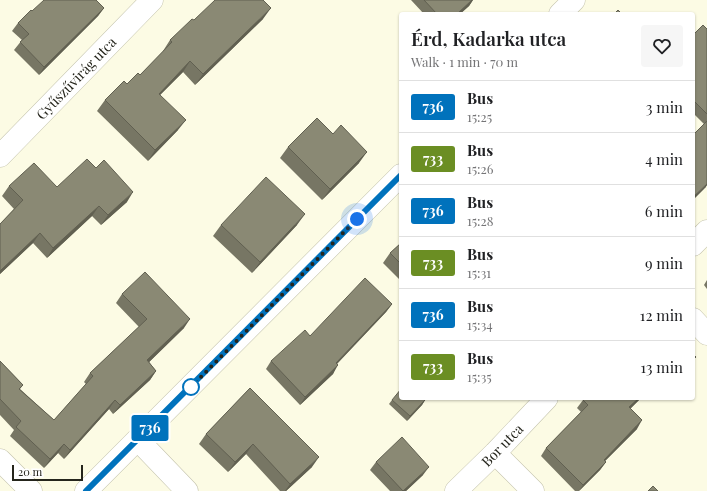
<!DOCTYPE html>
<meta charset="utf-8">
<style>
body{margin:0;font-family:"Playfair Display",serif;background:#f6f6f6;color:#202124;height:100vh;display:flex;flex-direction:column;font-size:15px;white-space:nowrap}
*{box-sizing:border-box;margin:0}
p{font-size:13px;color:#757577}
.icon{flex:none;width:22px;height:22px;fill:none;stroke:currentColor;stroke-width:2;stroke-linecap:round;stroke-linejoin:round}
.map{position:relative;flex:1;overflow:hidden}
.panel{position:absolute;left:399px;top:12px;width:296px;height:388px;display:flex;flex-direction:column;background:#fff;border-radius:4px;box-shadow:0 1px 3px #0004}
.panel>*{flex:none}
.badge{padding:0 8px;border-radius:3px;font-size:14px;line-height:26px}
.scale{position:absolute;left:12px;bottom:10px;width:71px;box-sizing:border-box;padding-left:4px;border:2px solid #25251c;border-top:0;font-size:11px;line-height:14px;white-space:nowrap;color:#25251c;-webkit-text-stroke:3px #fff;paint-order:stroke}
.you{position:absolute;width:20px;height:20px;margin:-10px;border:3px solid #fff;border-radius:50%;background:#1a73e8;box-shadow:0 0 0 6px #1a73e833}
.map>.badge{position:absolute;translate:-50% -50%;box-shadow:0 0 0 2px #fff}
.round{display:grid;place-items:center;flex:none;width:42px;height:42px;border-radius:4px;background:#f6f6f6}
.overview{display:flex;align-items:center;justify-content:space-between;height:68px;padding:0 12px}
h1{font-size:19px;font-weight:600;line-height:30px}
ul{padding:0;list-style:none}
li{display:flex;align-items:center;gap:12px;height:52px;padding:0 12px;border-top:1px solid #e0e0e0}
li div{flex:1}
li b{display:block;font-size:15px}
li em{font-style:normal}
li .badge{min-width:44px;font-weight:700;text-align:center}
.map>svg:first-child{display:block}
</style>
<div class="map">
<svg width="707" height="491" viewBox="0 0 707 491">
<rect width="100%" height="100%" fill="#fcfbe4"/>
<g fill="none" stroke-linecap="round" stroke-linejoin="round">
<defs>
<path id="minor" d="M0 156 152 0
M693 245 707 231
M693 319 707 334
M138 440 187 491
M495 453 533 491
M0 460 31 491
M456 491 495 453 547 398"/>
<path id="tertiary" d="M560 14 574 0
M86 491 401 175"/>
</defs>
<use href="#minor" stroke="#c4c3ad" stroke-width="23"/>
<use href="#tertiary" stroke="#c4c3ad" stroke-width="23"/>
<use href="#minor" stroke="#fff" stroke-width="22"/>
<use href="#tertiary" stroke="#fff" stroke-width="22"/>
</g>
<path fill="#777664" d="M411 0H473L469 6 460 14H424Z
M104 8 98 16 39 75 14 50 22 40 12 31 18 23 32 11Z
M263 19 195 85 183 72 160 95 178 130 148 161 97 111 105 100 127 84 140 75 163 52V51L170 40 194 20Z
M707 29V185L705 188 704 124 693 113V35Z
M288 147 359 163 322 200 280 158Z
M9 186 57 187 127 202 101 225 92 216 47 258 33 243 0 274V224L14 209 2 196Z
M221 225H297L252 273 213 236Z
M401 243V281L383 263 390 253Z
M707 280V289L704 285Z
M122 294 184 328 149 362 156 371 150 380 113 414 109 409 64 459 58 453 44 468 10 436 14 430 0 415V361L23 385 20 389 54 420 86 384 84 382 90 373 139 327 116 303Z
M392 304 386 312 337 364 333 374 300 405 266 369 271 361Z
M250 388 312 467 286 491H280L246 454 228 472 199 444 206 434Z
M641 398 630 409 637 429 605 461 606 462 600 470 579 491H575L541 456 546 448 581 412 577 408 583 400Z
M392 400H425L422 405 407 421 389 404Z
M376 462 423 475 406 491H390L370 470Z"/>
<path fill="#616051" d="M472 0H473L469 6 460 14H457Z
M104 8 98 16 39 75 44 67Z
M271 8 263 19 195 85 203 74Z
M190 61 183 72 151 104 159 94Z
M186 120 178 130 148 161 155 150Z
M367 152 359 163 322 200 330 189Z
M707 184V185L705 188 693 200V197Z
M133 192 127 202 101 225 108 215Z
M99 206 92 216 47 258 53 248Z
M305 214 297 225 252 273 260 262Z
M40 233 33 243 0 274V271Z
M392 304 386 312 330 371 336 363Z
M190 319 184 328 141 370 147 360Z
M338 365 333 374 300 405 305 397Z
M156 371 150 380 113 414 120 405Z
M639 398H641L623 416 629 407Z
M115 400 109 409 64 459 70 450Z
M425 400 422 405 407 421 410 416Z
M642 420 637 429 598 468 604 460Z
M64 444 58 453 44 468 50 459Z
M253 444 246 454 228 472 235 462Z
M319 457 312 467 286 491H285L290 484Z
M606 462 600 470 579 491 583 485Z
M429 467 423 475 406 491H403Z"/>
<path fill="#8a8974" stroke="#616051" d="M44 0H96L104 8 44 67 20 42 29 34 18 23 31 10 32 11Z
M215 0H263L271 8 203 74 190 61 159 94 186 120 155 150 105 100 124 81 127 84 138 73 140 75 172 42 170 40 192 19 194 20Z
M424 0H472L457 14H437Z
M618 10 622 14H614Z
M703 25 707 29V114L693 100V35Z
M317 118 333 134 341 125 367 152 330 189 288 147Z
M707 121V184L693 197V135Z
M87 159 96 168 104 160 133 192 108 215 99 206 53 248 40 233 0 271V224L23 200 9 186 34 163 57 187Z
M266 177 305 214 260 262 221 225Z
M401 243V264L390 253Z
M145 272 190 319 147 360 156 371 120 405 115 400 70 450 64 444 50 459 16 427 21 421 0 399V361L23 385 19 389 54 420 93 376 90 373 147 319 122 294Z
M365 278 392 304 336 363 338 365 305 397 271 361 305 330 310 336Z
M693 354 696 357 693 360Z
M250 388 319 457 290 484 253 444 235 462 206 434Z
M401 389V398H422L425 400 410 416 392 400Z
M584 398H639L629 407 642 420 604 460 606 462 583 485 546 448 588 405 583 400Z
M402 437 429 467 403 491 376 462Z
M653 486 658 491H648Z"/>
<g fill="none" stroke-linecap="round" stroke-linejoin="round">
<defs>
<path id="line" d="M86 491 401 175"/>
</defs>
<use href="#line" stroke="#fff" stroke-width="9"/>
<use href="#line" stroke="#0072bc" stroke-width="6"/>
<path stroke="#25251c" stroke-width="4" stroke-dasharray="0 7.2" d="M191 387 357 219"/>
</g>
<circle fill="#fff" stroke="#0072bc" stroke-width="2" cx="191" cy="387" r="8"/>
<g text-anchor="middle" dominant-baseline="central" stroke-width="4" stroke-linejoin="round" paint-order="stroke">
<g font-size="14" fill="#25251c" stroke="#fff">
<text transform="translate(76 78) rotate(-46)">Gyűszűvirág utca</text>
<text transform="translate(502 445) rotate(-46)">Bor utca</text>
</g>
</g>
</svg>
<div class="scale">20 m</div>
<div class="you" style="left:357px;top:219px"></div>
<b class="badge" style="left:150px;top:428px;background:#0072bc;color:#fff">736</b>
<section class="panel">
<div class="overview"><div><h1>Érd, Kadarka utca</h1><p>Walk · 1 min · 70 m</p></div><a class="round"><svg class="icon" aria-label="heart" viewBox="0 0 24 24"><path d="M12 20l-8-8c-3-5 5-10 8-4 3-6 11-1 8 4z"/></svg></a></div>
<ul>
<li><span class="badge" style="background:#0072bc;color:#fff">736</span><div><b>Bus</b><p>15:25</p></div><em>3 min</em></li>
<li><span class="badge" style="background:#6b8e23;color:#fff">733</span><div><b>Bus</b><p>15:26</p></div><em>4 min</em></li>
<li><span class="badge" style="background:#0072bc;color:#fff">736</span><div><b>Bus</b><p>15:28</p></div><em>6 min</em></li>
<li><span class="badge" style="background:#6b8e23;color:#fff">733</span><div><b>Bus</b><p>15:31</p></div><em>9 min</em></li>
<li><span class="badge" style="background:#0072bc;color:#fff">736</span><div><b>Bus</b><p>15:34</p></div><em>12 min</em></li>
<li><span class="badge" style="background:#6b8e23;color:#fff">733</span><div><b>Bus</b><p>15:35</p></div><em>13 min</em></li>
</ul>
</section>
</div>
